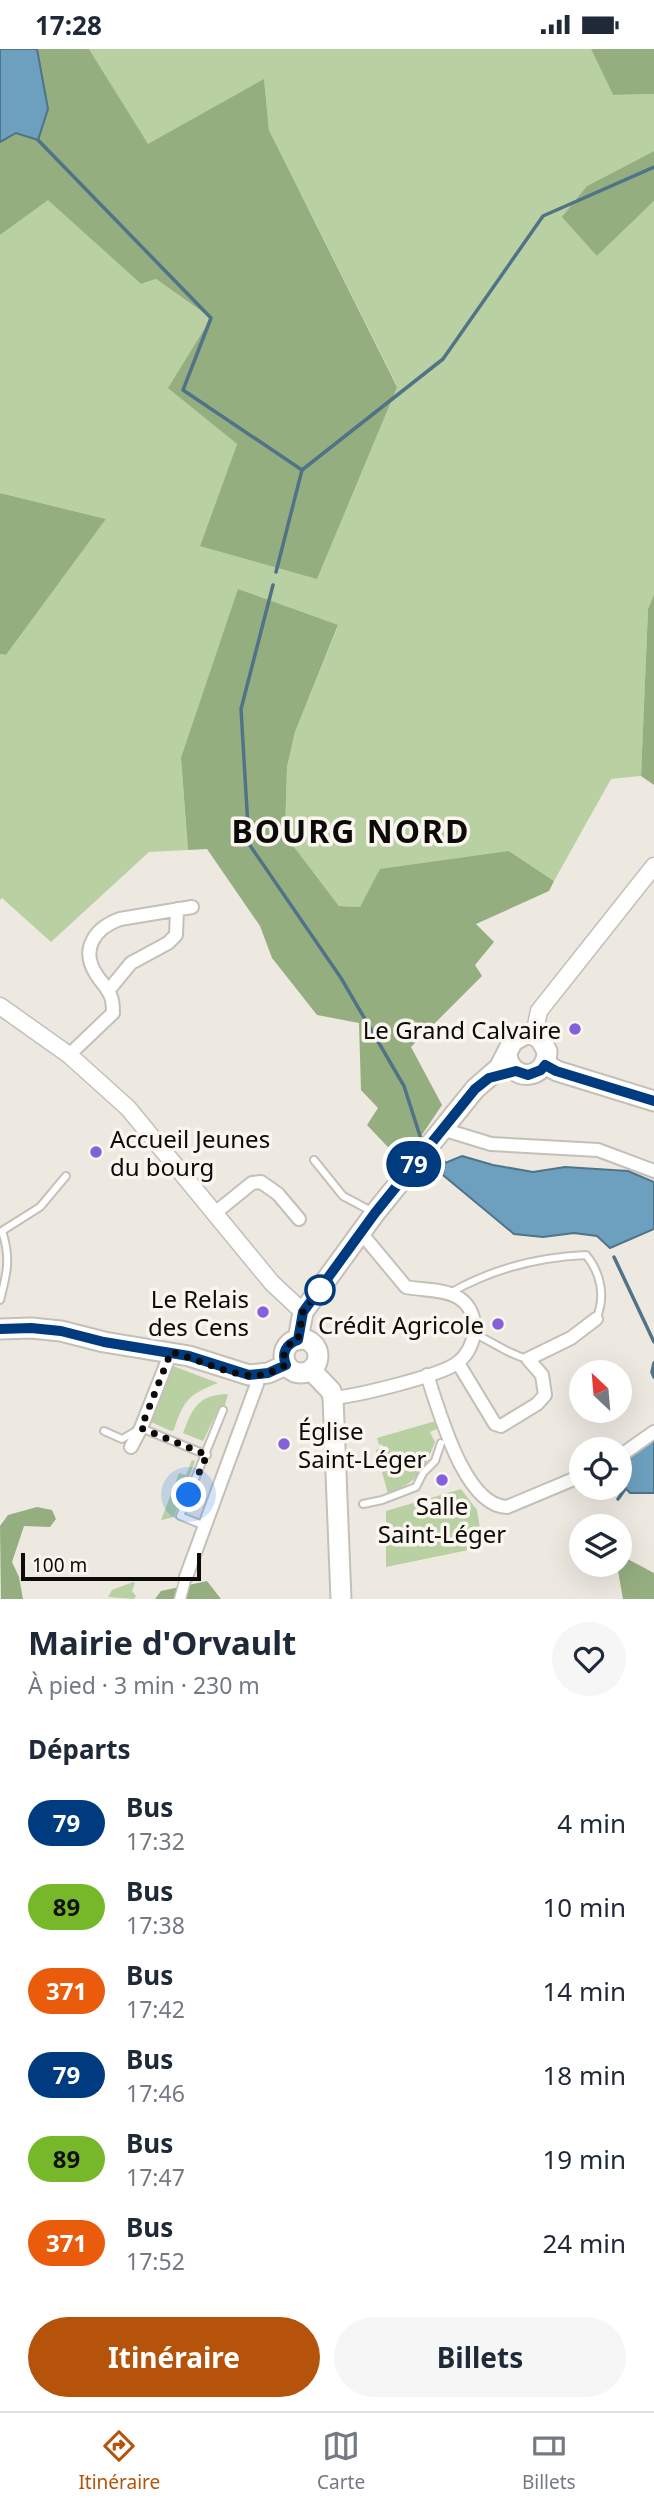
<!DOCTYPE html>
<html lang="fr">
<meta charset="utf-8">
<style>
body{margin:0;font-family:"Noto Sans",sans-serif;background:#f6f6f7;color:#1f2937;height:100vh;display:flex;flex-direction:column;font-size:26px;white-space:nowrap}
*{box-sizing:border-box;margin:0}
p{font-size:23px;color:#747a83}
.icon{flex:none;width:38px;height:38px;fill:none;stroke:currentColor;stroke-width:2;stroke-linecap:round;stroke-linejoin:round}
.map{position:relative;height:1550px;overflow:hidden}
.panel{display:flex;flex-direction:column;background:#fff;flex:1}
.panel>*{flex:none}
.badge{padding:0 14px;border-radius:23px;font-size:24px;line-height:46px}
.needle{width:46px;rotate:334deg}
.buttons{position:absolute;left:569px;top:1311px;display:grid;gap:14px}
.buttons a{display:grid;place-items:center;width:63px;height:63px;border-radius:50%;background:#fff;box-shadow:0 7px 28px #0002;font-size:35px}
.scale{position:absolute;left:21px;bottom:18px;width:180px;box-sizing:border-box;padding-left:7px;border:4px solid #0c0b09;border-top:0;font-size:19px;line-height:24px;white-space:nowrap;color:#0c0b09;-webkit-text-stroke:5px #faf6ef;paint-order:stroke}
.you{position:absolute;width:35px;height:35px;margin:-18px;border:5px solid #fff;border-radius:50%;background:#1a73e8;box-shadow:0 0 0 10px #1a73e833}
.map>.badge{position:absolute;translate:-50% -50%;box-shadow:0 0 0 4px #fff}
h2{padding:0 28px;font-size:26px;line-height:63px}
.round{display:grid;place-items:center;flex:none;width:74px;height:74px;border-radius:37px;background:#f6f6f7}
.summary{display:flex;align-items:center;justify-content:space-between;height:119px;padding:0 28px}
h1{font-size:33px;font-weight:700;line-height:52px}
.button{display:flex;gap:14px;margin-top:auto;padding:14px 28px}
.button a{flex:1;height:80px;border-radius:42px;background:#b45309;color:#fff;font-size:28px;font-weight:700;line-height:80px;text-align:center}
.button a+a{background:#f6f6f7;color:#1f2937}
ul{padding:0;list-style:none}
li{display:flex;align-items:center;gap:21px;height:84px;padding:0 28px}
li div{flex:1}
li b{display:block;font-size:26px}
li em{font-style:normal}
li .badge{min-width:77px;font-weight:700;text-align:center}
.status{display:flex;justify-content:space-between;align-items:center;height:49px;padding:0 35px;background:#fff;direction:ltr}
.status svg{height:19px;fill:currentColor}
.menu{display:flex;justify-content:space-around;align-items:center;height:98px;border-top:2px solid #e0e1e3;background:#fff;font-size:19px;color:#747a83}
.menu a{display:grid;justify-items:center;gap:4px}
.menu .current{color:#b45309}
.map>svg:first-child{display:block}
</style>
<div class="status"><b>17:28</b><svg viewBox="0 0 49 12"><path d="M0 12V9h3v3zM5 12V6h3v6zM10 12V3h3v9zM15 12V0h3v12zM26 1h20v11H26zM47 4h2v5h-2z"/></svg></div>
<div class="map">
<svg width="654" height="1550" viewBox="0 0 654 1550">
<rect width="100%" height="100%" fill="#ede9e1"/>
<path fill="#b8d0a2" d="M89 0H591L613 46 654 45V102L587 137 597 207 654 152V545L648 560 641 727 611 730 554 832 509 802 360 858 339 857 285 786 287 718 295 683 338 577 181 709 188 801 149 803 51 893 2 849 0 851V605L6 606 106 470 0 444V186L48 150 141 235 156 230 211 269 169 338 237 395 200 497 397 337 269 81 264 31 148 96Z
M173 1317 218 1334C189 1345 183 1352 174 1381L171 1382 151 1373Z
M228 1345 225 1356 218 1361 203 1392 183 1384C193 1358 198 1346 228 1345Z
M439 1371 441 1378 430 1383 435 1393C423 1424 418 1432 388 1445L376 1401 383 1398 382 1395 379 1396 377 1389Z
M192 1411 195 1412 174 1468 161 1471 179 1424 186 1426Z
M461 1440 477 1461 483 1498 386 1518V1462Z
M133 1533 135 1534 132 1542 136 1547 134 1550 108 1548 112 1541Z"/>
<path fill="#95ae7f" d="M37 0H89L148 95 264 30 269 81 397 338 317 530 200 497 237 395 168 339 211 269 156 230 141 235 48 151 0 186V93L16 84 48 60Z
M591 0H654V45L613 46Z
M654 102V152L597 207 562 168 587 137Z
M0 444 106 470 6 606 0 605Z
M238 540 338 576 295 683 287 718 285 786 339 857 360 858 380 820 509 802 554 832 549 842 476 875 494 893 475 916 482 927 411 998 442 1056 403 1114 367 1076 378 1059 361 1041 359 974 317 966 272 909 260 877 207 800 188 801 181 709Z
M654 545V736L641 727 648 560Z
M37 1458 52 1461 56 1470 50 1478 24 1477 12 1513 19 1528 23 1550H1L0 1477 8 1466Z
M620 1506 654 1524V1550H623L617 1516H620Z
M207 1532 221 1550H155L161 1542Z"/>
<path fill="#6da0bf" stroke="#507388" stroke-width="2" d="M0 0H37L48 60 38 91 16 84 0 93Z
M462 1107 493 1116 533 1123 565 1118 628 1122 654 1133V1180L610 1199 597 1187 574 1184 543 1188 514 1185 443 1126 445 1114Z
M654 1390V1444H630L620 1433V1414Z"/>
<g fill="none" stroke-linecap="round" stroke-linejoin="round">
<path stroke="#507388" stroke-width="3.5" d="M38 91 211 269 183 341 302 421
M276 523 302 421 443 310 543 167 654 118
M273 536 241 660 249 795 341 929 404 1037 421 1090
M437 1106 445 1114
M614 1208 654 1293
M654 1314 652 1323 654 1328
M618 1450 625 1440"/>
<defs>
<path id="service" d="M314 1111 343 1147 373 1163
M450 1244C492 1220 538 1208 586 1206 601 1224 606 1248 596 1270
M0 1251C7 1225 11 1209 2 1182L40 1158 66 1127
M475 1285C495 1294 507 1305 528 1310
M104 1382 122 1390 141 1379 207 1406
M363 1455 382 1451 416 1438 423 1424 435 1412 441 1394
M205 1477 180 1467 223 1361"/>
<path id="pedestrian" d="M180 1550 186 1528"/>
<path id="minor" d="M108 942 131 914 168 894 176 886 177 860
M69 1006 113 964C113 959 113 953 111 948 108 939 100 932 96 925 80 900 95 879 120 870L192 858
M442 1080 491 1095 598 1101 654 1122
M215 1164 252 1134 261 1133 278 1145 299 1170
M458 1314 495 1375 501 1377 537 1355 545 1346 542 1326 528 1310 571 1289 596 1270
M427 1326C439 1361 464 1457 507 1458L581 1427
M333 1349C356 1347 440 1327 457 1314 478 1299 481 1263 459 1249 445 1240 421 1241 406 1238L362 1185
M131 1398 141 1379 171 1303
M620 1407 654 1383
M186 1528 257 1335 258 1326"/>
<path id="tertiary" d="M0 957 69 1006 128 1059 272 1234 303 1263
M534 986 539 962 654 817"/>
<path id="secondary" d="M545 1015 557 1022 654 1052
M0 1280 31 1279 61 1282 104 1293 189 1307 249 1326 268 1324 286 1316
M284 1307a17 17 0 1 1 34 0a17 17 0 1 1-34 0Z
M298 1291 303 1263 375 1164 475 1040 499 1019 513 992 526 985 534 986 540 990 547 1002C547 1031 511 1034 507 1006
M311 1321 331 1342 333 1349 341 1550"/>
</defs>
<use href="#service" stroke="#c4c0b9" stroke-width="10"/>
<use href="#pedestrian" stroke="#c4c0b9" stroke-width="13"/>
<use href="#minor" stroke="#c4c0b9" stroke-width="16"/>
<use href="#tertiary" stroke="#c4c0b9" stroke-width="19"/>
<use href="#secondary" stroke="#c4c0b9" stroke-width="23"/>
<use href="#service" stroke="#fff" stroke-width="6"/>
<use href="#pedestrian" stroke="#fff" stroke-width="10"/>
<use href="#minor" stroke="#fff" stroke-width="12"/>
<use href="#tertiary" stroke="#fff" stroke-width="16"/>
<use href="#secondary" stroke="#fff" stroke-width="19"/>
</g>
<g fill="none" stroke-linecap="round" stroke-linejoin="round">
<defs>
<path id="line" d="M0 1280 31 1279 61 1282 104 1293 189 1307 249 1326 268 1324 286 1316C281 1304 286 1295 298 1291L303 1263 375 1164 475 1040 489 1029 516 1022 528 1026 541 1021 545 1016 556 1022 654 1052"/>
</defs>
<use href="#line" stroke="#fff" stroke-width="16"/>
<use href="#line" stroke="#003b80" stroke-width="10"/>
<path stroke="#0c0b09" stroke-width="7" stroke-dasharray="0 12.6" d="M189 1446 207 1406 141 1379 171 1303C197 1309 235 1330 261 1326 270 1325 278 1319 286 1316 281 1304 286 1295 298 1291L303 1263 320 1241"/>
</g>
<g fill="#8460db" stroke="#faf6ef" stroke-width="2.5">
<circle cx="575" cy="980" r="7"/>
<circle cx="96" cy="1103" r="7"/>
<circle cx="263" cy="1263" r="7"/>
<circle cx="498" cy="1275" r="7"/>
<circle cx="284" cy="1395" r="7"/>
<circle cx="442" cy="1431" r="7"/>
</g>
<circle fill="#fff" stroke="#003b80" stroke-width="3.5" cx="320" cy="1241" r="14"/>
<g text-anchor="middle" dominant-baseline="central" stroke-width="7" stroke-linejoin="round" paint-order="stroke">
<g font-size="24" fill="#0c0b09" stroke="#faf6ef" text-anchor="end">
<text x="561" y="980">Le Grand Calvaire</text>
<text x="110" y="1089" text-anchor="start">Accueil Jeunes<tspan x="110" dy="28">du bourg</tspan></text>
<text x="249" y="1249">Le Relais<tspan x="249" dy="28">des Cens</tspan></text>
<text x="484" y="1275">Crédit Agricole</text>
<text x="298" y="1381" text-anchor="start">Église<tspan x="298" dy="28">Saint-Léger</tspan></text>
<text x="442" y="1456" text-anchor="middle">Salle<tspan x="442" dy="28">Saint-Léger</tspan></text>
</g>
<g font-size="32" font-weight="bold" letter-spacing="2" fill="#0c0b09" stroke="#faf6ef">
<text x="351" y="781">BOURG NORD</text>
</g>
</g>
</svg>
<div class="buttons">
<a><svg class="needle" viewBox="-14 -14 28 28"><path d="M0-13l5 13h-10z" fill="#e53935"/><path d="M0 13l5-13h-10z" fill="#747a83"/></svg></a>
<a><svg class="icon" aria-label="locate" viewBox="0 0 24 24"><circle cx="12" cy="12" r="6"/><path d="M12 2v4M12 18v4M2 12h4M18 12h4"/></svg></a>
<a><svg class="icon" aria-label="layers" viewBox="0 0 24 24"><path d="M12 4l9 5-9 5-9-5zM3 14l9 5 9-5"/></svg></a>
</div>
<div class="scale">100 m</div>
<div class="you" style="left:189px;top:1446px"></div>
<b class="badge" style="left:414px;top:1115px;background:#003b80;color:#fff">79</b>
</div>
<section class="panel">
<div class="summary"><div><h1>Mairie d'Orvault</h1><p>À pied · 3 min · 230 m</p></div><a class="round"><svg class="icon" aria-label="heart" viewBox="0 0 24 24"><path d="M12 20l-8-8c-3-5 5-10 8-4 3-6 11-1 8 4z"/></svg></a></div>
<h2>Départs</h2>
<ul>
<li><span class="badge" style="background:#003b80;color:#fff">79</span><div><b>Bus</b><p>17:32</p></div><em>4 min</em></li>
<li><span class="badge" style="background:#76b82a;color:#111">89</span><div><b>Bus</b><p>17:38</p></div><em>10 min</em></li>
<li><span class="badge" style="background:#ea5b0c;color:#fff">371</span><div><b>Bus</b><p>17:42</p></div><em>14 min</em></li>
<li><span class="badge" style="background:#003b80;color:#fff">79</span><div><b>Bus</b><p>17:46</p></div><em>18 min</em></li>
<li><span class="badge" style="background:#76b82a;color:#111">89</span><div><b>Bus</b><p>17:47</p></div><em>19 min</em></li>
<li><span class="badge" style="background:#ea5b0c;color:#fff">371</span><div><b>Bus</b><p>17:52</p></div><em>24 min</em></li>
</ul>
<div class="button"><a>Itinéraire</a><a>Billets</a></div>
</section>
<nav class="menu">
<a class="current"><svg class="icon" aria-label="directions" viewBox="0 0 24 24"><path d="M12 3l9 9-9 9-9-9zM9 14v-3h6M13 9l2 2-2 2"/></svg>Itinéraire</a>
<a><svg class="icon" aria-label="map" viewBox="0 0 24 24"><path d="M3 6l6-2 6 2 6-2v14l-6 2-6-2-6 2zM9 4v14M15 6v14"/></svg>Carte</a>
<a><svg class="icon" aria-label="tickets" viewBox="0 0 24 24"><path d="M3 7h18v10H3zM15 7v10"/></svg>Billets</a>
</nav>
